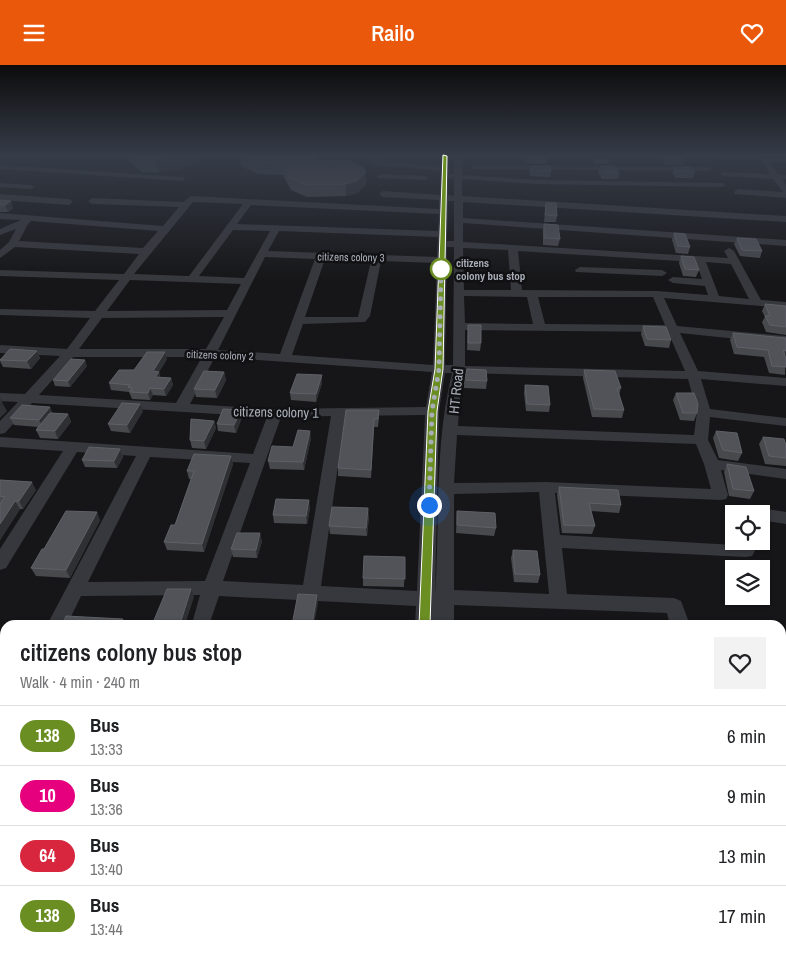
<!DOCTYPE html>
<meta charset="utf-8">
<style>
body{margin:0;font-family:"Archivo Narrow",sans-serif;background:#f2f2f2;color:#202124;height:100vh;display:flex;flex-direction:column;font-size:19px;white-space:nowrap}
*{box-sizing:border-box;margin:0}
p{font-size:16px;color:#757577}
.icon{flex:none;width:28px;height:28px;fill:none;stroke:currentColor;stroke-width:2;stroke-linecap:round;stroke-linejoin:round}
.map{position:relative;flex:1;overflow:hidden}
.drawer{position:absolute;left:0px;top:555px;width:786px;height:336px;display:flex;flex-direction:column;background:#fff;border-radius:15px 15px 0 0;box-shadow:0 1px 4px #0004}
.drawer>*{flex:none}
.badge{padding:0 10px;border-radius:16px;font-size:18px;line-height:32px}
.buttons{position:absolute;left:725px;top:440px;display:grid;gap:10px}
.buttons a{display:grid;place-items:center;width:45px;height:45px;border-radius:0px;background:#fff;box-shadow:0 1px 4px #0004;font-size:25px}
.you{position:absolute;width:25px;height:25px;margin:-12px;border:4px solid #fff;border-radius:50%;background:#1a73e8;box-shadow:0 0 0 8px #1a73e833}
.map>.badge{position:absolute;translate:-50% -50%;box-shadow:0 0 0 2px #fff}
.round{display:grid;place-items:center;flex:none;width:52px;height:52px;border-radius:0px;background:#f2f2f2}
.head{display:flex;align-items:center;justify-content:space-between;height:85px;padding:0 20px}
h1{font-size:24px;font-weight:600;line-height:38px}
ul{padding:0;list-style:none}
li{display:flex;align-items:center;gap:15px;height:60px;padding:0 20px;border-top:1px solid #e0e0e0}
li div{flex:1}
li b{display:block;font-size:19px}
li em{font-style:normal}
li .badge{min-width:55px;font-weight:700;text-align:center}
header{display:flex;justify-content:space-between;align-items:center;height:65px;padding:0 20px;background:#ea580c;color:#fff;font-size:22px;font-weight:600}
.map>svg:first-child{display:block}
</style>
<header><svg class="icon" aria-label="menu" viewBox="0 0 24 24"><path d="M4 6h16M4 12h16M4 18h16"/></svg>Railo<svg class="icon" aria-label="heart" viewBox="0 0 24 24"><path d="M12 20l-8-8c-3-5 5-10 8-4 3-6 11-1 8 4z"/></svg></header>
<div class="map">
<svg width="786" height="891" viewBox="0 0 786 891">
<rect width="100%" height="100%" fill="#161618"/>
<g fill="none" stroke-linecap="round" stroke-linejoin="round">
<path fill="#37383d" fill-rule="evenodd" d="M364 91H373L385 97 441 101V91H449V109H454V91H462V110L537 115 722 118 726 120 722 122 537 119 462 114V131L786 151V157L463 137V153L786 175V181L463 158V177L728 193 724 186 729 183 734 186 761 235 786 237V243L664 233 677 261 786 271V279L680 268 698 306 786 313V321L701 314 710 344 786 353V361L710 352 708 375 718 395 786 404V414L721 405 728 430 726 434 720 435 555 428 560 470 752 481 755 486 752 491 746 492 562 483 567 529 674 533 681 536 690 560H670L667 548 454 540V560H415L416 541 219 531 209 560H195L193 555 200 530 81 531 67 560H47L136 391 77 387 6 503 0 505V484L63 386 0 382V372L253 389 267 352 32 338 5 368 0 369V356L18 337 0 336V328L25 329 60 291 0 288V280L67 284 90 253 0 250V244L95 246 119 215 0 211V205L124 209 139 189 15 182 0 193V185L9 177 16 164 0 170V164L21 155 0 154V148L163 161 179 142 92 139 88 136 92 133 183 137 191 131 439 144V135L383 132 379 129 383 126 440 130 441 106 378 100ZM448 113 454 114V131L448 130ZM448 136H454V176H447ZM193 137 243 139 189 211 134 209ZM251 140 439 149 438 166 237 159ZM31 156 158 166 143 183 19 176 28 159ZM233 165 270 166 244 213 199 211ZM279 166 438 172 437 192 268 186ZM447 182H454L453 300H445ZM463 183 508 185 511 225H464ZM518 186 696 197 702 214 673 212 668 215 673 218 705 221 708 230 657 226 522 225ZM265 192 315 194 280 289 218 285ZM325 194 371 196 358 252H305ZM381 196 437 198 433 300 292 290 303 259 365 257 370 251ZM706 197 731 199 749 234 719 231ZM130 215 241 219 227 245 107 246ZM464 231 527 232 533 259 465 258ZM538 232H653L665 260 545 259ZM224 252 206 284H79L102 253ZM465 265 668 267 685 306 465 301ZM73 292H202L176 338 39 330ZM215 292 432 307 426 342 275 344 190 339ZM445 308H452C434 381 440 457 435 531L439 346ZM465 308 688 314 697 347 694 370 458 361 460 331ZM425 350 417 526 321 521 345 351ZM331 351 303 520 223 516 281 352ZM457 370 696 379 704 399 711 424 546 417 454 418ZM150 392 250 398 205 516 88 517ZM539 427 549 529 454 525V429Z
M709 91 786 93V97L769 96 778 109 786 110V114H782L786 120V133L735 129 734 127 738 124 783 127 773 114 724 111 720 109 724 107 770 109 761 95 713 93Z
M0 100 182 112 186 114 182 116 0 104Z
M475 100 708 102 712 104 708 106 472 104 471 102Z
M381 109 425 111 429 113 425 115 378 113 377 111Z
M0 118 31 120 35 122 31 124 0 122Z
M0 129 69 134 73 137 69 140 0 135Z
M580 202 662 205 667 208 662 211 576 207 575 205Z
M741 440 786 447V459L761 455V449H734L733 446 735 442Z
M5 665V697L0 699V667Z
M0 722 5 723V747L0 746Z
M781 875 786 882V891H760V886H781Z
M249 886H276L275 891H247Z
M396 886H424V891H396Z
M428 886H456V891H428Z
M485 886H525L527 891H487Z
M673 886H700L701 891H673Z"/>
</g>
<path fill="#47494d" d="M128 91H205L198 97 179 104 162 105 158 108 142 107 130 98Z
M239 91H316V95L366 107V119L357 128 346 131 307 132 291 125 283 110 258 109 241 101Z
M526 91H546L547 96V99H527Z
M660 91H682L685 94 683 100H666Z
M594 94 609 96V99H594L593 96Z
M530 101 551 106 550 112 530 111 529 106Z
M600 101 619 109 618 114H602L598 107Z
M674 102 695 107 693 113H676L672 108Z
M0 135 13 143 8 147H0Z
M546 138 557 151 556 157H544Z
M544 159 560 174 558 181 543 180V166Z
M674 168 690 182 688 189 676 188 672 175Z
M737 173 762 186 760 193 740 191 734 179Z
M681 191 699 205 696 212 683 211 679 198Z
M765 239 786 241V270L766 267 762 257 765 252 762 246Z
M468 260 481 278 480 286 467 285Z
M643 261 671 275 669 283 645 281 641 269Z
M733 268 786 273 785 310 769 308 764 292 734 289 730 275Z
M37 286 40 293 31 304 3 302 0 296V294Z
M167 294 159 307 160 312 171 313 173 320 166 331 153 330 150 335 132 334 129 327 111 325 109 318 134 305Z
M87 301 70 322 55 321 53 315Z
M584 305 621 323 619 330 624 345 622 353 592 352 583 313Z
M224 307 226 315 217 333 196 332 194 324Z
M464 315 487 316 486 324 464 323Z
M322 318 316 337 291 335 290 328Z
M525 320 550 340 549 347 526 346 524 328Z
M676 328 697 348 694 356 680 355 673 335Z
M50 342 52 348 68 349 71 357 58 374 40 373 36 365 38 362 14 360 10 353Z
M346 345 379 352 378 362H374L371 413 338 411V403Z
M143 346 130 368 111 366 108 359Z
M242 352 236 368 218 366 217 359Z
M214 356 216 363 206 384 192 383 190 375Z
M716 366 742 388 738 396 719 393 713 373Z
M763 372 786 380V401L765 399 759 379Z
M311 373 304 405 270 404 268 396Z
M120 384 123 392 117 403 85 402 82 395Z
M231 391 233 399 204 487 167 485 164 477 175 460 191 414H189L187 406Z
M727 399 754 426 750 434 729 431 724 407Z
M0 415 36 425 23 444H20L0 475Z
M559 422 621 440 619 448 591 446 595 461 592 469 562 468 557 430Z
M310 443 307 459 274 458 273 450Z
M457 446 496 463 494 471 456 468Z
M369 451 367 471 330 469 329 461Z
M100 455 70 513 36 511 31 503 44 484Z
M262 476 257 493 233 492 231 484Z
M513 485 540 510 538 518 514 517 511 493Z
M405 492 404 522 363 521V513Z
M5 677V697L0 691Z
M781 739 786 740V774L781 773Z"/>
<path fill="#2f3033" d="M181 91H205L198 97 179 104 162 105 158 108 155 97 159 94Z
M366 107V119L357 128 346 131V119Z
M11 136 13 143 8 147 5 140Z
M37 286 40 293 31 304 27 296Z
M165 287 167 294 159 307 161 314 157 319 153 306Z
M85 295 87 301 70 322 68 316Z
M224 307 226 315 217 333 215 325Z
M322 310V318L316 337V329Z
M171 313 173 320 166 331 164 324Z
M150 323 153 330 150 335 148 328Z
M0 332 3 338 1 340 3 339 7 346 0 353Z
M140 339 143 346 130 368 127 360Z
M50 342 53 349 43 362 39 355Z
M241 345 242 352 236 368 234 360Z
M68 349 71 357 58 374 55 366Z
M374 354V362L371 413V405Z
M214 356 216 363 206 384 204 376Z
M310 366 311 373 304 405 303 397Z
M120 384 123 392 117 403 114 396Z
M231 391 233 399 204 487 202 479Z
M32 417 36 425 23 444 19 436Z
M309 435 310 443 307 459 306 451Z
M15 436 20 444 0 475V459Z
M368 443 369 451 367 471 366 463Z
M97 447 100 455 70 513 66 505Z
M260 468 262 476 257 493 256 485Z
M191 524 194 532 185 560 180 559Z
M317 530 318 538 314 560H312Z
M123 554 126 560H120Z
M5 617V645L3 650 0 647V627Z
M51 886H65L62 891H49Z
M310 886H313L312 891H309Z"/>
<path fill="#525359" stroke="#5f6168" d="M132 91H181L176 92 159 94 155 97 139 96Z
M241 91H316V95L350 96 364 103 366 107 356 116 346 119 306 120 289 113 282 99 257 98Z
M527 91H546L547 96H528Z
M665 91H682L685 94H668Z
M594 94H608L609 96H595Z
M530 101H550L551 106 531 105Z
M600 101H615L619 109 603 108Z
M674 102H691L695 107H677Z
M0 135 11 136 5 140H0Z
M546 138H556L557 151 545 150Z
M544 159 558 160 560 174 544 173Z
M674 168 685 169 690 182 678 181Z
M737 173 756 174 762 186 742 185Z
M681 191 694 192 699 205 685 204Z
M765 239 786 241V262L770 260 765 251H770Z
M468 260H481V278H468Z
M643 261 666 262 671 275 647 274Z
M733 268 786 273V286L783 285 786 294V302L772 301 768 285 737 282Z
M10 284 37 286 27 296 0 295Z
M147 287H165L153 306 159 307 155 312 171 313 164 324 150 323 148 328 130 327 132 323 128 322 130 320 109 318 119 305H134Z
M71 294 85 295 68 316 53 315Z
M467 304 486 305 487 316 464 315Z
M584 305 615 306 621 323H617L624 345 594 344Z
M204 306 224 307 215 325 194 324Z
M297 309 322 310 316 329 290 328Z
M525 320 548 321 550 340 527 339Z
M676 328H694L698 339 697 348H683Z
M122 338 140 339 127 360 108 359Z
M22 340 50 342 39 355 10 353Z
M223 344 241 345 234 360 217 359Z
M346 345H379L378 354H374L371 405 338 403Z
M50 348 68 349 55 366 36 365Z
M191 354 214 356 204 376 190 375Z
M298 365 310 366 303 397 268 396 272 381 293 382Z
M716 366 737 368 742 388 723 385Z
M763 372 784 374 786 380V393L769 391Z
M89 382 120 384 114 396 82 395Z
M194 389 231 391 202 479 164 477 171 460H175L194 406H187Z
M727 399 746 402 754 426 733 424Z
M0 415 32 417 19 436H15L0 459V439L5 432 0 431Z
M559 422 618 425 621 440 589 438 595 461 564 460Z
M276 434 309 435 306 451 273 450Z
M332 442 368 443 366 463 329 461Z
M66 446 97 447 66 505 31 503 42 484H44Z
M457 446 495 448 496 463 457 460Z
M237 468H260L256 485 231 484Z
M513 485 537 486 540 510 515 509Z
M364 491 405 492V514L363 513Z
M167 524H191L180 559 204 560H152Z
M298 529 317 530 312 560H292Z
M66 551 123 554 120 560H62Z
M242 557 268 558V560H241Z
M0 598H5V617L0 627Z
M5 677V692L0 691 1 684Z
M781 739 786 740V766L781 765Z
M0 862 5 864V886H51L49 891H0Z
M274 886H310L309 891H271V889Z"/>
<linearGradient id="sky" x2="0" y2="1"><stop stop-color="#0c0c0d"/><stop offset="0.42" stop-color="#363c48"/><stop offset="1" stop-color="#363c48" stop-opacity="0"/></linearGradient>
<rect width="786" height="216" fill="url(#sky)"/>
<path fill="#6b8e23" stroke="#fff" d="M443 90 447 91 443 304 437 346 430 560 425 565 419 560 428 346 435 304Z"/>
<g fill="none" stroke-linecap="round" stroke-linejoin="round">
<path stroke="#a8adb8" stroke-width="5" stroke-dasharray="0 9" d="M429 440 432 346 439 304 441 204"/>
</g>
<circle fill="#fff" stroke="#6b8e23" stroke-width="2.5" cx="441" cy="204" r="10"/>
<g text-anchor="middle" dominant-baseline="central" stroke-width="5" stroke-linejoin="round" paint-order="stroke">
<g font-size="11" fill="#a8adb8" stroke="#111113">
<text transform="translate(351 192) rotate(1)">citizens colony 3</text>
<text transform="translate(220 290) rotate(2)">citizens colony 2</text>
</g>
<g font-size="11" font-weight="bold" fill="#a8adb8" stroke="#111113" text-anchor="start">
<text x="456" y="198">citizens<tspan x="456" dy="13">colony bus stop</tspan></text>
</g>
<g font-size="14" fill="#a8adb8" stroke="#111113">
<text transform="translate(456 326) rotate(-84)">HT Road</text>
<text transform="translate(276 347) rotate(1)">citizens colony 1</text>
</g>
</g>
</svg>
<div class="buttons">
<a><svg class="icon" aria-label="locate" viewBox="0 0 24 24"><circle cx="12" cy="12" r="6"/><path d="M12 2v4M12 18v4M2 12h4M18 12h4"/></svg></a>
<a><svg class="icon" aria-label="layers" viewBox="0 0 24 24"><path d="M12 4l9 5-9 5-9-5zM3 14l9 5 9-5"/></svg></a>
</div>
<div class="you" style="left:429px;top:440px"></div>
<section class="drawer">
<div class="head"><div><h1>citizens colony bus stop</h1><p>Walk · 4 min · 240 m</p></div><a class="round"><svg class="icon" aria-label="heart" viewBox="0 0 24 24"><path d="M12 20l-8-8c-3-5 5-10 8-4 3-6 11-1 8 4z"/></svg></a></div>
<ul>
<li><span class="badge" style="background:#6b8e23;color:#fff">138</span><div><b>Bus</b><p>13:33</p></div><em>6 min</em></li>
<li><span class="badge" style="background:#e6007e;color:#fff">10</span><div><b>Bus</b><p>13:36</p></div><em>9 min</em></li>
<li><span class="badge" style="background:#d7263d;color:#fff">64</span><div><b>Bus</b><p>13:40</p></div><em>13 min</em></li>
<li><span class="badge" style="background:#6b8e23;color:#fff">138</span><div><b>Bus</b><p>13:44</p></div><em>17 min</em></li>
</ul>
</section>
</div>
